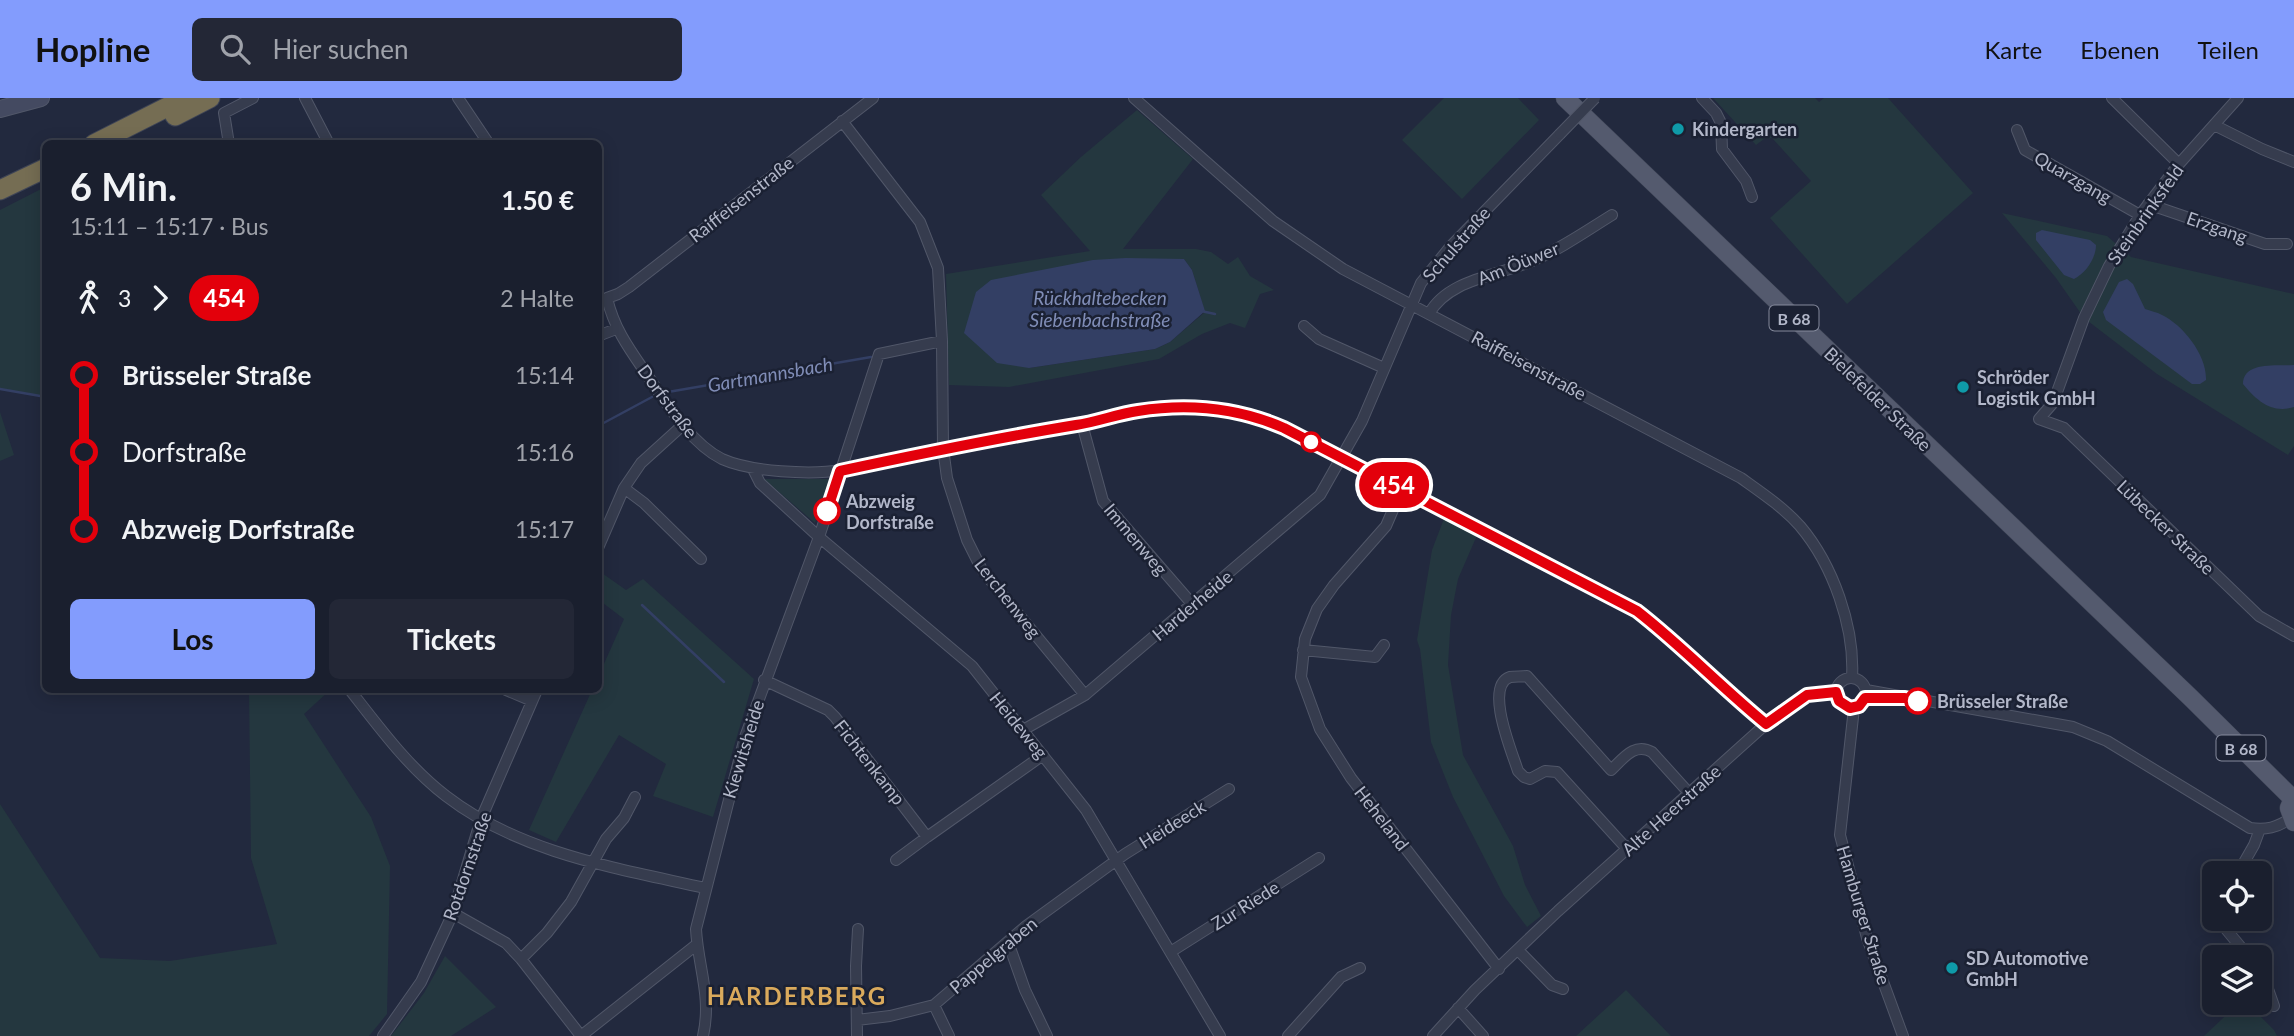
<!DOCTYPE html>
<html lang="de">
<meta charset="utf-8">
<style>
body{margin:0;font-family:Lato,sans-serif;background:#232736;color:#f1f3f6;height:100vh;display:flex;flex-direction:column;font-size:26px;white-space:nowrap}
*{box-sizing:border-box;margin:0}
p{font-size:23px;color:#9fa2aa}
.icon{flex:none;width:38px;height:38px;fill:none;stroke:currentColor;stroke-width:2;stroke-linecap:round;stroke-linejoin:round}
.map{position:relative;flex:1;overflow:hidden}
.panel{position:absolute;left:42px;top:42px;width:560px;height:553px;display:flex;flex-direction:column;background:#1a1f2e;border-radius:10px;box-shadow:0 4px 18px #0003,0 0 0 2px #383d4a}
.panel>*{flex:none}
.badge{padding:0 14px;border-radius:23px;font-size:24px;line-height:46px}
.controls{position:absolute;left:2202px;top:763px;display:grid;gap:14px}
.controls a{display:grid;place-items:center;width:70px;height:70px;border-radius:10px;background:#1a1f2e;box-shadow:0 4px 18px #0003,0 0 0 2px #383d4a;font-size:35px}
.map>.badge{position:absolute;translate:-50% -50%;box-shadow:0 0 0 4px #fff}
.legs{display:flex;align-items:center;gap:10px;height:77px;padding:0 28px;font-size:23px}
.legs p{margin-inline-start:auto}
.head{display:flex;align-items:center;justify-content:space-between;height:119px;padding:0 28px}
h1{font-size:38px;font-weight:700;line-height:52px}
.primary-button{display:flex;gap:14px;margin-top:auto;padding:14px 28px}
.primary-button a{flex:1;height:80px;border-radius:10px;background:#839cfd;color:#111;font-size:28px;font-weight:700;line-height:80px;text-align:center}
.primary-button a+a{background:#232736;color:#f1f3f6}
ul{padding:0 28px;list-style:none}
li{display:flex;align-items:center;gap:24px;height:77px;font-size:26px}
li i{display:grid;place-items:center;width:10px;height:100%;margin:0 9px;background:currentColor}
li i::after{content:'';width:18px;height:18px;margin:-9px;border:5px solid;border-radius:50%;background:#1a1f2e}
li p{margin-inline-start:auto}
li:first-child i{background:linear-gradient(#0000 50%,currentColor 0)}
li:last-child i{background:linear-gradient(currentColor 50%,#0000 0)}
header{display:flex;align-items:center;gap:42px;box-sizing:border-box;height:98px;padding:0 35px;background:#839cfd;color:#111}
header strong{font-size:33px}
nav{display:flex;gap:38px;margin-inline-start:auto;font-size:24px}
.search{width:490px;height:63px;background:#232736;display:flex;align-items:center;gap:18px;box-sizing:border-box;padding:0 24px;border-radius:10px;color:#9fa2aa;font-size:26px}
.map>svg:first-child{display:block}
</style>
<header>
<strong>Hopline</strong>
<div class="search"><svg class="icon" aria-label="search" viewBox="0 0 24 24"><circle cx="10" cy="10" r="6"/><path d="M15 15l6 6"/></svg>Hier suchen</div>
<nav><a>Karte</a><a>Ebenen</a><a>Teilen</a></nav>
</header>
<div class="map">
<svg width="2294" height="938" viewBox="0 0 2294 938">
<rect width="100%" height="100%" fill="#22293e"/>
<path fill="#24373f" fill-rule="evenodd" d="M1444 0H1518L1539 22 1462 101 1402 42Z
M1713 0H1815L1819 4 1824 0H1888L1973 95 1847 206 1770 120 1811 83 1772 40 1764 41 1756 47Z
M1137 12 1193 61 1123 151H1196L1211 154 1228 166 1238 159 1250 178 1274 192 1260 196 1245 230 1230 225 1202 236 1159 261 1009 289 949 287 946 176 1090 153 1041 97 1081 59ZM1184 161 1192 172 1205 214 1170 244 1155 251 1029 270Z
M45 89V299L0 291V112Z
M2002 115 2107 138 2131 159 2294 196V348L2288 357 2157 276 2084 220 2056 180Z
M0 314 14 357 0 363Z
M764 381H829L815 425Z
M1445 418 1478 435 1458 481 1451 517 1448 567 1463 657 1513 748 1525 787 1541 818 1527 829 1504 798 1453 699 1431 644 1420 551 1417 542 1432 452Z
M599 473 626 492 643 481 754 581 713 719 653 698 666 666 619 637 556 744 529 732 592 592H598L599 577 624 521 599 502Z
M249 592H330L304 616 371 719 390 768 387 916 369 938H0V706L100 860 170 863 277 846 251 760Z
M445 858 496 909 451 938H391L424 895Z
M1626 892 1671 938H1576Z
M2239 905H2258L2257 915 2274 932 2277 938H2204Z"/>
<path fill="#333f64" d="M2042 132 2090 142 2096 147C2096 160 2086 175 2074 181L2064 177 2036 142V135Z
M1126 160 1184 161 1192 172 1205 213 1170 244 1155 251 1029 270 997 265 964 235 976 194 991 182 1093 162Z
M2127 181 2133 186 2145 211C2150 213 2157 214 2162 217 2183 227 2207 257 2206 282L2200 286H2192L2106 222 2103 214 2119 184Z
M2294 267V309C2272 316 2257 303 2243 286 2243 263 2277 268 2294 267Z"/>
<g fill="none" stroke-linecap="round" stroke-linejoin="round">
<path stroke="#333f64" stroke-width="2.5" d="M1201 213 1215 216
M0 291 46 299
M668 294 871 259
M598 328 652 299
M642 507 724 584"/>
<defs>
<path id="street" d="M305 0 329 46
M458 0 489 46
M1134 0 1273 123 1343 171 1741 380C1762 395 1783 409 1800 428 1833 467 1855 529 1852 580
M1702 0 1716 15 1721 25 1722 51 1746 83 1752 99
M2112 0 2179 66
M2238 0 2179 66 2140 117 2109 168 2084 220 2053 305 2039 321 2064 330 2259 518 2294 538
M842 23 920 124 938 170 942 243 943 350 947 380 967 442 982 472 1085 597
M2214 27 2262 51 2294 64
M2017 32 2025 52 2140 117
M229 46 224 15 253 0
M2148 106 2265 146H2287
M607 200C615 235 634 257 654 287 671 313 694 347 722 361 751 374 811 377 842 372 866 369 891 362 915 357 970 344 1026 337 1082 326 1101 322 1119 315 1138 313 1180 306 1224 308 1264 321L1637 513C1682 548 1722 590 1766 626
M607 200 618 196 629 189 873 0
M1429 216C1448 181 1498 178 1532 163 1561 151 1586 133 1612 117
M1304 228 1319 241 1384 270
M598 238 616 231
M1082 326 1103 403 1193 507
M753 371 760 385 819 439 972 568 1086 712 1220 938
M624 390 644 405 701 461
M1402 391 1386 428 1334 487 1317 511 1305 541 1301 579 1320 631 1351 680 1499 871
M598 450 624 390 641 365 684 326
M1303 552 1375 559 1384 547
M1836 595a15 15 0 1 1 30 0a15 15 0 1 1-30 0Z
M764 582 828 612 835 619 927 739 1043 657
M350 592C379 629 408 669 446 698 520 755 616 770 705 790
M506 592 532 603
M1866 592 2073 629 2107 643 2250 730C2266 732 2277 730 2291 720
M1854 610 1840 737 1867 840 1903 938
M1023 632 1085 597 1320 397 1362 323 1421 185 1450 149 1560 36
M1627 751 1557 674 1545 673 1530 681 1524 679 1518 673C1512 654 1484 588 1510 579 1515 578 1522 579 1527 578L1611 672C1623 661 1634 644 1652 654L1689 695
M896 762 927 739
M2238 775 2254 747 2260 731
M453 815 506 845 521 861 581 938
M2220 821 2225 830 2249 859
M1008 844 1025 892 1047 938
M1518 852 1552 887 1563 891
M1172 853 1319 760
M521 861 547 835 571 804 606 741 624 720 635 699
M2259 872 2263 877 2274 908
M934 907 949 938
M1458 910 1483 938
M857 922 890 918 934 907 1026 828 1125 756 1229 691
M383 938 421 884 453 815 481 721 537 592
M581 938 696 847
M703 938C712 899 698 869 696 831L745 639 819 439 879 256 942 243
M857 938 856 868 858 831
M1288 938 1341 879 1360 870
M1433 938 1475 892 1558 813 1766 626 1807 597 1836 594"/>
<path id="secondary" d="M0 11 41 0"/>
<path id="primary" d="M1565 0 2191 600 2292 700
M2294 698 2289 710 2294 724"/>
<path id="highway" d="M175 18 210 0
M94 46 185 0
M0 92 46 70"/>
</defs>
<use href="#street" stroke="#515769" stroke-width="12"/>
<use href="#secondary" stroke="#515769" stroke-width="18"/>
<use href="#primary" stroke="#3f4557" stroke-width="19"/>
<use href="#highway" stroke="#3e4456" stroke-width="21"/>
<use href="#street" stroke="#363c4e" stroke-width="10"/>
<use href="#secondary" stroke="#444a61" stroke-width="16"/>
<use href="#primary" stroke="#545a6e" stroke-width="18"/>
<use href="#highway" stroke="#756d53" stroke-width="19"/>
<defs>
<path id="street-bridge" d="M1560 36 1595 0"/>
</defs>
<use href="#street-bridge" stroke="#515769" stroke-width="12" stroke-linecap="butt"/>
<use href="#street-bridge" stroke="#363c4e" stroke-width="10"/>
</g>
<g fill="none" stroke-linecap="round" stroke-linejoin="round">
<defs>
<path id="line-1" d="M827 413 840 373C919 356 997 340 1076 327 1097 324 1117 316 1138 313 1188 305 1238 310 1284 330L1637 513C1682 548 1722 590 1766 626L1807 597 1836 594 1839 603 1850 610 1859 608 1865 600H1905L1918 603"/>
</defs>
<use href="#line-1" stroke="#fff" stroke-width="16"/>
<use href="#line-1" stroke="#e3000b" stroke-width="10"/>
</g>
<g fill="#0f9aa8" stroke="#1b2133" stroke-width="2.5">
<circle cx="1678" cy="31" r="7"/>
<circle cx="1963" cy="289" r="7"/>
<circle cx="1952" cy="870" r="7"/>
</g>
<g fill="#fff" stroke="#e3000b" stroke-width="3.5">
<circle cx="1311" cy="344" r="9"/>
<circle cx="827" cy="413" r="12"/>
<circle cx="1918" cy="603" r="12"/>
</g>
<g text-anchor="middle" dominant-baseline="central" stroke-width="5" stroke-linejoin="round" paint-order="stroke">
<g fill="#1b2133" stroke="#858a9c" stroke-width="2">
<rect x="1769.5" y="207.5" width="49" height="25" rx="5"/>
<rect x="2216.5" y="637.5" width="49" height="25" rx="5"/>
</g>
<g font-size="16" font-weight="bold" fill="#b2b7c9">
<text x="1794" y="220">B 68</text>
<text x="2241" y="650">B 68</text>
</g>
<g font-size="18" font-weight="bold" fill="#b2b7c9" stroke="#1b2133" text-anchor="start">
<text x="1692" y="31">Kindergarten</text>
<text x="1977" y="279">Schröder<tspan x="1977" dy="21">Logistik GmbH</tspan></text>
<text x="1966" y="860">SD Automotive<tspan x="1966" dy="21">GmbH</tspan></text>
</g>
<g font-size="18" fill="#b2b7c9" stroke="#1b2133">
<text transform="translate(2073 79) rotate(30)">Quarzgang</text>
<text transform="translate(741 101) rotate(-38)">Raiffeisenstraße</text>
<text transform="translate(2145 116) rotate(-55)">Steinbrinksfeld</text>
<text transform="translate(2217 129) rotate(19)">Erzgang</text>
<text transform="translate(1456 146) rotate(-49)">Schulstraße</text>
<text transform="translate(1518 165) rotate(-22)">Am Öüwer</text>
<text transform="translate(1529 267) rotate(28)">Raiffeisenstraße</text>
<text transform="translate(1878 301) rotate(44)">Bielefelder Straße</text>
<text transform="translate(668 303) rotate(53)">Dorfstraße</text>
<text transform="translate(2166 429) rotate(44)">Lübecker Straße</text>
<text transform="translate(1136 441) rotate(50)">Immenweg</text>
<text transform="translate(1008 500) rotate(52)">Lerchenweg</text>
<text transform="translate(1192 507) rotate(-40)">Harderheide</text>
<text transform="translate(1019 627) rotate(51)">Heideweg</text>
<text transform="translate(743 651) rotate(-73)">Kiewitsheide</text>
<text transform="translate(870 664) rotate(52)">Fichtenkamp</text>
<text transform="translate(1671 712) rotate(-42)">Alte Heerstraße</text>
<text transform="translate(1382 720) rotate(52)">Heheland</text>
<text transform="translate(1172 726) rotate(-32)">Heideeck</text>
<text transform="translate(467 768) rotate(-71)">Rotdornstraße</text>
<text transform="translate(1245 807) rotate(-32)">Zur Riede</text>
<text transform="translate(1864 817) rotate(73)">Hamburger Straße</text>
<text transform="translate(993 857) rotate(-40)">Pappelgraben</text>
</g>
<g font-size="18" font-weight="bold" fill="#b2b7c9" stroke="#1b2133" text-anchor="start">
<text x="846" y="403">Abzweig<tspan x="846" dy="21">Dorfstraße</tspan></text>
<text x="1937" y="603">Brüsseler Straße</text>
</g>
<g font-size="19" font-style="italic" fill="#808db7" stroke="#1b2133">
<text x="1100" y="199">Rückhaltebecken<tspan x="1100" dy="22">Siebenbachstraße</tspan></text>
<text transform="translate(770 276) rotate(-10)">Gartmannsbach</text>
</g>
<g font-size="24" font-weight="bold" letter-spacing="2" fill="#daaa5c" stroke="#1b2133">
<text x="797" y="897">HARDERBERG</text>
</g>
</g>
</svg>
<div class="controls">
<a><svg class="icon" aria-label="locate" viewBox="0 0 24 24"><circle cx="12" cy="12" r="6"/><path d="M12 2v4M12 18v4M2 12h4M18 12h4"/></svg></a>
<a><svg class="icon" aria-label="layers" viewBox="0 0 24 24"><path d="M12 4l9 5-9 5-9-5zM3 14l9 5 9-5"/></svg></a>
</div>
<b class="badge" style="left:1394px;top:387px;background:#e3000b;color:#fff">454</b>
<section class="panel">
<div class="head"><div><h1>6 Min.</h1><p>15:11 – 15:17 · Bus</p></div><b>1.50 €</b></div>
<div class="legs"><svg class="icon" aria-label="walk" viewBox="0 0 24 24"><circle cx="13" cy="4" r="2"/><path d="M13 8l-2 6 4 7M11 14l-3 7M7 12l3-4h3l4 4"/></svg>3<svg class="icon" aria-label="forward" viewBox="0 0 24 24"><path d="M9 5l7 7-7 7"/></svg><b class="badge" style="background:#e3000b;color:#fff">454</b><p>2 Halte</p></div>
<ul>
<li><i style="color:#e3000b"></i><b>Brüsseler Straße</b><p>15:14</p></li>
<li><i style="color:#e3000b"></i><span>Dorfstraße</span><p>15:16</p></li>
<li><i style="color:#e3000b"></i><b>Abzweig Dorfstraße</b><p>15:17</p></li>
</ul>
<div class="primary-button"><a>Los</a><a>Tickets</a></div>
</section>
</div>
